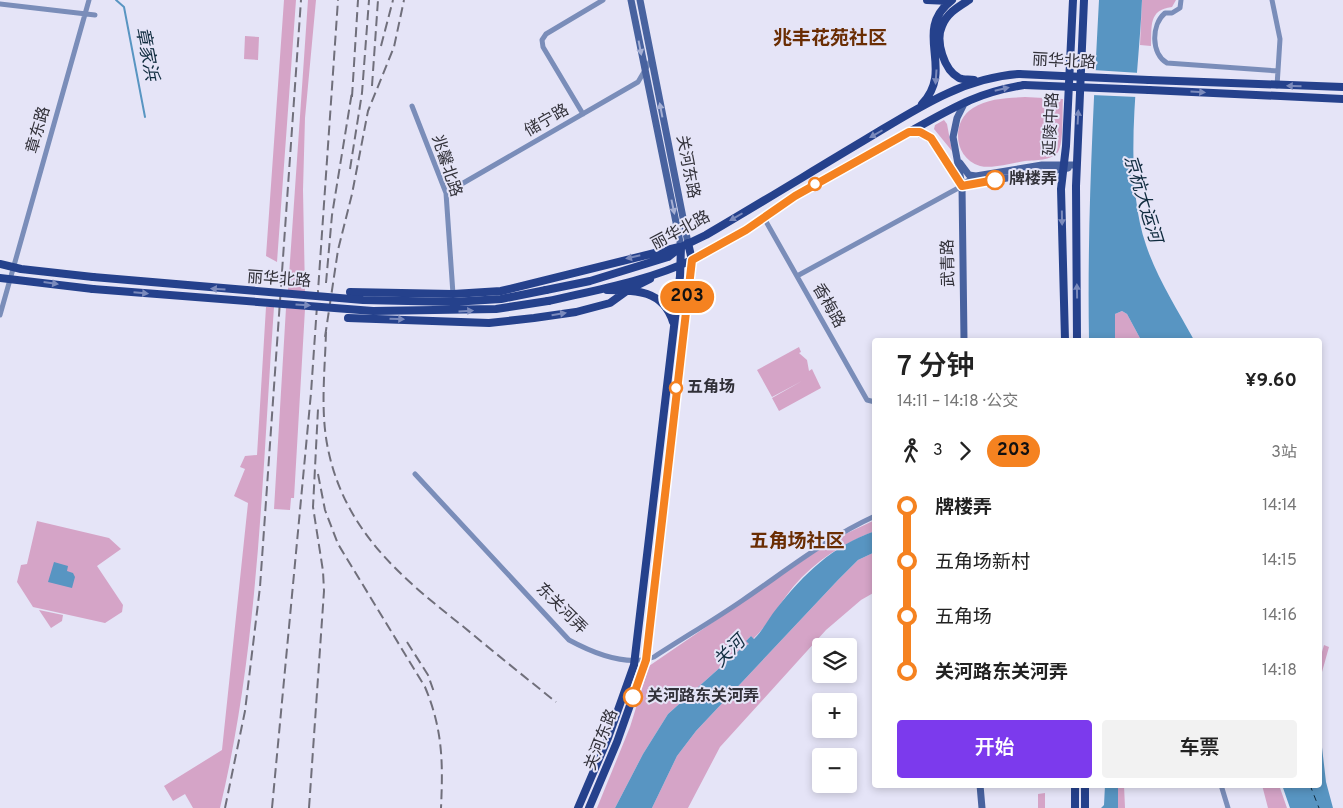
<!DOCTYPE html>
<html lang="zh">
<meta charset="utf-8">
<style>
body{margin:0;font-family:Overpass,"Noto Sans SC",sans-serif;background:#f2f2f2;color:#222;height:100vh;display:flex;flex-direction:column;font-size:19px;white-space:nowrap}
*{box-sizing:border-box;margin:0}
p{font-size:16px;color:#767676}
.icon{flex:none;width:28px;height:28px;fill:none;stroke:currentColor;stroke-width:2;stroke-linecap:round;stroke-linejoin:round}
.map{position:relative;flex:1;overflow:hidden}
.sheet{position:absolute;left:872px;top:338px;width:450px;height:450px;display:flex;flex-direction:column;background:#fff;border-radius:5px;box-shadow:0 2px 8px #0003}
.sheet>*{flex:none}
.badge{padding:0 10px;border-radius:16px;font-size:18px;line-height:32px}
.fabs{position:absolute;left:812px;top:638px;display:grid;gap:10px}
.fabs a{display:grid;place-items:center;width:45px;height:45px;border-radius:5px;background:#fff;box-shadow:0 2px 8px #0003;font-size:25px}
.map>.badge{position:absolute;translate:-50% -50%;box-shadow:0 0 0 2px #fff}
.legs{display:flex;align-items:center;gap:8px;height:55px;padding:0 25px;font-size:16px}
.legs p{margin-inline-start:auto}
.headline{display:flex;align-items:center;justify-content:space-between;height:85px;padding:0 25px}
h1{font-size:28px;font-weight:600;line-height:38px}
.cta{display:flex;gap:10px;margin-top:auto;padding:10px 25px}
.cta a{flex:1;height:58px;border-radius:5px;background:#7c3aed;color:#fff;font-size:20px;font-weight:600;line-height:58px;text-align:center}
.cta a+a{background:#f2f2f2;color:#222}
ul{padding:0 25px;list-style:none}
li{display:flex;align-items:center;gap:18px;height:55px;font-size:19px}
li i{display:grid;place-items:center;width:8px;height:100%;margin:0 6px;background:currentColor}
li i::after{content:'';width:12px;height:12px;margin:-6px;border:4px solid;border-radius:50%;background:#fff}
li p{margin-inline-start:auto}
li:first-child i{background:linear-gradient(#0000 50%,currentColor 0)}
li:last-child i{background:linear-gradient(currentColor 50%,#0000 0)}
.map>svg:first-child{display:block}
</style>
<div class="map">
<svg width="1343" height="808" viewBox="0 0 1343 808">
<rect width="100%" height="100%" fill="#e5e4f7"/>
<path fill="#d5a4c7" d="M284 0H296L277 262 266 256Z
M308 0H316L305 118 303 190 305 292 288 290Z
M1142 0H1176L1172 7C1148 10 1152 26 1151 46L1140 45Z
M245 36 259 37 258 60 244 59Z
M1025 97 1063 99C1062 110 1064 143 1058 152 1051 161 1036 160 1025 161 1012 163 993 169 980 166 953 158 951 121 973 108 988 98 1008 98 1025 97Z
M944 120 947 124 952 151 934 129 935 125Z
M266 307H274C262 474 259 645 220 808H193L185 794 173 801 164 786 222 750 248 503 234 496 245 469 240 467 245 456 257 455Z
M286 308 305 309 294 498H291L290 510 274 509Z
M1122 311 1127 314 1141 340H1115V314Z
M799 347 801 352 799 353 807 360 809 371 812 369 821 388 779 411 772 398 802 381 772 397 757 370Z
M875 520V531C843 543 815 561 793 587 779 604 769 624 753 639L751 636 747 640 749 644 743 647 668 714 643 754 615 808H597L630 727 649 666 817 551 841 536Z
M37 521 109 538 121 549 97 566 123 605 122 612 105 623 33 607 17 582 21 565 27 564Z
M875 552V592L861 600 826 630 720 747 688 808H652L677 756 696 731 838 580 858 560Z
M39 610 63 615 62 621 51 628Z
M1324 645 1329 647 1322 672 1320 659Z
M1118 785H1124L1125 808H1118Z
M1262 785H1279L1287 808H1268Z
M1045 793V808H1038V794Z"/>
<path fill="#5895c2" d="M1099 0H1142C1139 75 1122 174 1146 245 1157 278 1177 309 1194 340H1141L1127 314 1122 311 1115 314V340H1089C1087 226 1093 114 1099 0Z
M875 531V552L858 560 838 580 696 731 677 756 652 808H615L643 754 668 714 743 647 749 644 746 641 751 636 754 639C764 629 768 619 777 608 804 574 832 546 875 531Z
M54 562 68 566 67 571 73 573 75 577 72 588 48 582Z
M1320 730 1326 782 1333 808H1290L1282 785H1320Z
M1105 785H1118V808H1101L1104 805Z"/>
<path fill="#e5e4f7" d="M1093 70 1140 73 1137 97 1092 95Z"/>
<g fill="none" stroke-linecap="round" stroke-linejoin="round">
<path stroke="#5895c2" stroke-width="2" d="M116 0 124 7 145 117"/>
<path stroke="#102c3f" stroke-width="1" stroke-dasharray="6 5" stroke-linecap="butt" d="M1310 785 1319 808"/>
<path stroke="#7a8db9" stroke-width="5" d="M1181 0 1180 8 1172 13H1165C1151 25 1151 54 1167 63L1278 71
M1272 0 1280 39 1277 86
M0 4 95 15
M412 106 446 193 453 294
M583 114 543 47 542 40 546 34 603 0
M446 193 638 82 651 60
M764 218 867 400 875 402
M797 276 962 186
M0 315 89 0
M415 474 569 640C593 653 627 667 654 657 683 638 714 620 743 600 787 570 827 538 875 516
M1221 785 1228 808"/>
<path stroke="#48629f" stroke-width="7" d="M631 0 681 247
M640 0 688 243
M909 132C936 132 948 163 960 183
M960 163 969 175 976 176
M965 185 1068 168
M962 186 976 176 1042 165H1076
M964 340 962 186 953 137 957 118 964 104 969 101
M980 785 982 808"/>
<path stroke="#25418c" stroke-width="8" d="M927 0 950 1
M969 0C958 7 947 13 942 26 935 41 944 70 959 78 963 80 969 79 974 80
M1149 80 1343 87
M1149 90 1343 99
M922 104C956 68 911 31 952 0
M0 264 21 269 93 277
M0 278 93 289
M546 290 590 281 668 257 681 247 706 235C759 204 811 172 863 141 912 112 960 78 1019 74
M607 290C636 290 663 290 673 322
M350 292 453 294 501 291 679 247
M548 301C596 290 648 281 694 259 731 242 762 217 797 195 833 173 871 152 909 132 951 109 975 93 1024 85
M348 318 489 323 534 318 576 312 610 303 628 290 650 279
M1065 340 1061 189 1066 146 1073 0
M1077 340 1076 186 1084 0
M1075 785V808
M578 808 608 738 634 665 680 276 681 247
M589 808 617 742 646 660 692 260 688 243
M1085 808V785"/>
<path stroke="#706f7b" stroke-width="2" stroke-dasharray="10 5" stroke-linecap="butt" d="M381 46 393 0
M372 86 378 0
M352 97 358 0
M350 169 362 93 369 0
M326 283 332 215 352 92
M326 332C325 370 320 411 328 449 345 532 403 579 465 628 495 653 526 678 556 702
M325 337 338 250 352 194 368 111 394 47 404 0
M318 474 325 510 338 544 425 687C443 730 443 763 441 808
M407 642 428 675 434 692
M225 808 245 711 260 587 301 0
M272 808 311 393 338 0
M309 808 324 591 323 571 313 507 318 409"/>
<path stroke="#25418c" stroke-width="8" d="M1019 74 1149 80
M1024 85 1149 90
M93 277 363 300 452 302 501 299 546 290
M93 289 373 311 496 309 548 301"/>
</g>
<defs><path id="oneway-solid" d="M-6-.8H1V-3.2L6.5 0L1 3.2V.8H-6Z" transform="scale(1.25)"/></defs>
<g fill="#a6b0d4">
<use href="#oneway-solid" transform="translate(640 48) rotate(79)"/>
<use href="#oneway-solid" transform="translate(661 110) rotate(-101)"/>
<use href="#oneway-solid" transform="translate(673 207) rotate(78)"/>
</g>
<g fill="#7b8abc">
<use href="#oneway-solid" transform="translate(936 77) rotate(94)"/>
<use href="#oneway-solid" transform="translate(1294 86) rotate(-179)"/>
<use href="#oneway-solid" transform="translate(1002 89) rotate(-13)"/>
<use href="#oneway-solid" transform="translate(1198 92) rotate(3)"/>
<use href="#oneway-solid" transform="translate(1078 117) rotate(-87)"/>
<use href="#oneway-solid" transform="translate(876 134) rotate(150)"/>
<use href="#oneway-solid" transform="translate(736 217) rotate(150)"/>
<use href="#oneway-solid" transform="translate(1062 218) rotate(89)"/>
<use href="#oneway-solid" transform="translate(633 257) rotate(167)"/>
<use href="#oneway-solid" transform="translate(51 283) rotate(8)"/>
<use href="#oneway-solid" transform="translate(218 289) rotate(-176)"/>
<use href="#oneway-solid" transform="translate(1077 291) rotate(-91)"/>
<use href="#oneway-solid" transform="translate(141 293) rotate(5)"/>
<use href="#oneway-solid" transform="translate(303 305) rotate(4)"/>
<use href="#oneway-solid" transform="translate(466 311) rotate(-3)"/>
<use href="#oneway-solid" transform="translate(559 314) rotate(-9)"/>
<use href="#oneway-solid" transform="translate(397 319) rotate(1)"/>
</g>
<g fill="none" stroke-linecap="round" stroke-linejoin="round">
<defs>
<path id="line-1" d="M633 697 646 660 692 260 746 230 795 196 909 132H920L931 138 962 186 995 180"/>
</defs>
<use href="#line-1" stroke="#fff" stroke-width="11"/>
<use href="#line-1" stroke="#f58220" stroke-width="8"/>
</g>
<g fill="#fff" stroke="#f58220" stroke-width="2.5">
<circle cx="995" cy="180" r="9"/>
<circle cx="815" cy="184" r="6"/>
<circle cx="676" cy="388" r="6"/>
<circle cx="633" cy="697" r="9"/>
</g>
<g text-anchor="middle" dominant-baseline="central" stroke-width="4" stroke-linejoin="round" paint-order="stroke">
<g font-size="16" fill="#323139" stroke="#e5e4f7">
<text transform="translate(1064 62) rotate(3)">丽华北路</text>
<text transform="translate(547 121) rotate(-30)">储宁路</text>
<text transform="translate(1052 124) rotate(-87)">延陵中路</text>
<text transform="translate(39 130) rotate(-74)">章东路</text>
<text transform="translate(446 166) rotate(72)">兆馨北路</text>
<text transform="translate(687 167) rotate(79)">关河东路</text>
<text transform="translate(681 231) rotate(-28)">丽华北路</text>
<text transform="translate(949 263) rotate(-91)">武青路</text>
<text transform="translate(279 280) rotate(4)">丽华北路</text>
<text transform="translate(828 306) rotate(60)">香梅路</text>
<text transform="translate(561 609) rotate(45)">东关河弄</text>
<text transform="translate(602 740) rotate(-69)">关河东路</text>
</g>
<g font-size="16" font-weight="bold" fill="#323139" stroke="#e5e4f7" text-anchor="start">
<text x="1009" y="180">牌楼弄</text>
<text x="687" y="388">五角场</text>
<text x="647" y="697">关河路东关河弄</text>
</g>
<g font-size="18" font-style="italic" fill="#102c3f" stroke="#e5e4f7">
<text transform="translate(146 54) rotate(79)">章家浜</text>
<text transform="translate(1142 199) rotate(73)">京杭大运河</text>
<text transform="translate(730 652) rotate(-45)">关河</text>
</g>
<g font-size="19" font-weight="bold" fill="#6a2d03" stroke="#e5e4f7">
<text x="830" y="39">兆丰花苑社区</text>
<text x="797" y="542">五角场社区</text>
</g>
</g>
</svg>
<div class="fabs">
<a><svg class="icon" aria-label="layers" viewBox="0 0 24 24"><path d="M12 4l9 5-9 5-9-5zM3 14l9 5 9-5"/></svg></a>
<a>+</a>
<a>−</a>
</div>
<b class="badge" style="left:687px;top:297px;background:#f58220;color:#111">203</b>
<section class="sheet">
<div class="headline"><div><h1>7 分钟</h1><p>14:11 – 14:18 · 公交</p></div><b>¥9.60</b></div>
<div class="legs"><svg class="icon" aria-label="walk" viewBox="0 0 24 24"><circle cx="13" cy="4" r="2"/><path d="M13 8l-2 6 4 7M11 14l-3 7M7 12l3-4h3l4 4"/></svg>3<svg class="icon" aria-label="forward" viewBox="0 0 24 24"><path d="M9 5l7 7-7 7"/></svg><b class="badge" style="background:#f58220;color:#111">203</b><p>3站</p></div>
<ul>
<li><i style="color:#f58220"></i><b>牌楼弄</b><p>14:14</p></li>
<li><i style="color:#f58220"></i><span>五角场新村</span><p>14:15</p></li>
<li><i style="color:#f58220"></i><span>五角场</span><p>14:16</p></li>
<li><i style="color:#f58220"></i><b>关河路东关河弄</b><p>14:18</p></li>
</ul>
<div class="cta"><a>开始</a><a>车票</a></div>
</section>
</div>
